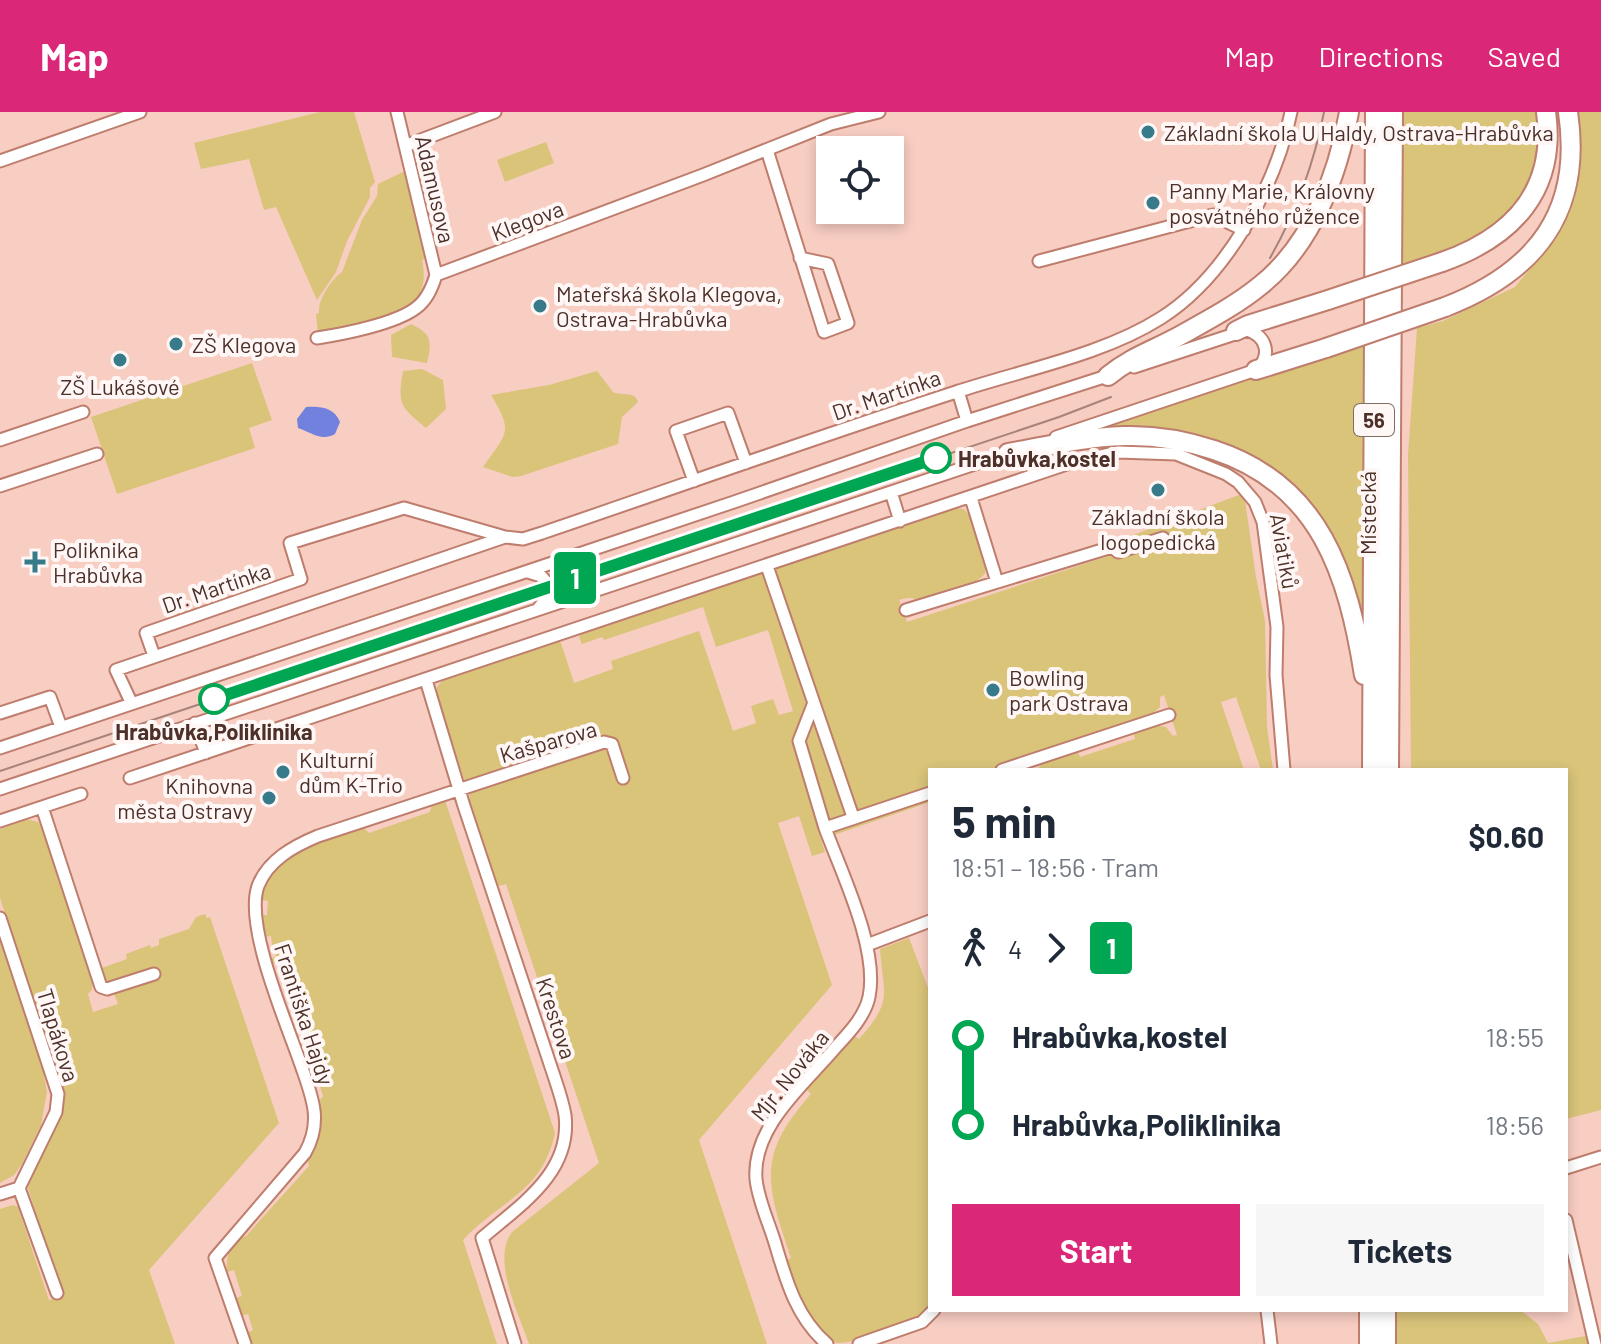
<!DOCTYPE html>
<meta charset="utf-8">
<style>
body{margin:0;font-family:Barlow,sans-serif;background:#f6f6f7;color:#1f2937;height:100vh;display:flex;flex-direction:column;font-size:30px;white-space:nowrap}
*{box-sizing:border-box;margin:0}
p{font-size:26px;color:#747a83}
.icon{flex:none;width:44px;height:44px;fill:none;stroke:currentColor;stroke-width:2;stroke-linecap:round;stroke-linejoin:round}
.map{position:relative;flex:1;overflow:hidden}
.sheet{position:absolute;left:928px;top:656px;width:640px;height:544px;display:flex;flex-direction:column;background:#fff;border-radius:0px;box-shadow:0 4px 12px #0003}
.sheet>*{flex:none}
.badge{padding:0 16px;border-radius:6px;font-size:28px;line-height:52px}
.buttons{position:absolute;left:816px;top:24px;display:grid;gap:16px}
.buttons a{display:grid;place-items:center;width:88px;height:88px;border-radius:0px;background:#fff;box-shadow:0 4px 12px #0003;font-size:40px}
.map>.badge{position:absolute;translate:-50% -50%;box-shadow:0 0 0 4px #fff}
.legs{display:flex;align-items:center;gap:12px;height:88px;padding:0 24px;font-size:26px}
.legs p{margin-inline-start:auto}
.headline{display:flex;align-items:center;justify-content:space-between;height:136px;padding:0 24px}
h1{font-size:44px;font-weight:700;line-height:60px}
.action{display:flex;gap:16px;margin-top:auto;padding:16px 24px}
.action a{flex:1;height:92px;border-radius:0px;background:#db2777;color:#fff;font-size:32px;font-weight:700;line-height:92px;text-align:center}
.action a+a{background:#f6f6f7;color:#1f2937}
ul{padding:0 24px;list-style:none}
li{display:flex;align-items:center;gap:28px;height:88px;font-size:30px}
li i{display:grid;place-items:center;width:12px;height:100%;margin:0 10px;background:currentColor}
li i::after{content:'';width:20px;height:20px;margin:-10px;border:6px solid;border-radius:50%;background:#fff}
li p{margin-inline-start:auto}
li:first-child i{background:linear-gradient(#0000 50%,currentColor 0)}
li:last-child i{background:linear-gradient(currentColor 50%,#0000 0)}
header{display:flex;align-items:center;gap:48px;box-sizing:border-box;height:112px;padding:0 40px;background:#db2777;color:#fff}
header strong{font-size:38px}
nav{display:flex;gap:44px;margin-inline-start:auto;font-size:28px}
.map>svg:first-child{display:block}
</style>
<header>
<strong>Map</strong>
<nav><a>Map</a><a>Directions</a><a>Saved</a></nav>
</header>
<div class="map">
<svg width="1601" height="1232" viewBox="0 0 1601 1232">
<rect width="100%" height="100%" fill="#f8cdc2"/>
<path fill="#d9c47a" d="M320 0H354L375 70 370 76V85L347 129 336 160 317 188 276 95 264 98 249 47 201 57 194 31Z
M1401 0H1546L1548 42 1504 117 1392 165Z
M1576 0H1601V998L1566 1007V658H1411L1408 343 1417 216 1443 209 1515 175 1549 133 1572 88 1581 42Z
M546 30 554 51 505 70 497 48Z
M405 59 426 146 422 148C425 160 425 181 414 190 401 202 349 214 330 221L318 222 316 202 319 201C318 187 331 168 342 160L362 108 377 84 378 72Z
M411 212C432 222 432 229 427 251L392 245 391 223Z
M1373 219V616L1350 487 1283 376 1181 328 1008 341Z
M252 251 272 308 249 316 255 336 117 382 91 305Z
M422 257 443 268 446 297 426 316C401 295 397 293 403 259Z
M597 259 613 280C622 284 635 279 638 290L622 305 618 332 521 364 513 365 483 355C507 320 514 321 491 283L549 273Z
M1244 381 1256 465 1265 509 1267 615 1273 658H1261L1236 585 1221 590 1244 658H1037L1043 650 1077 638 1080 645 1135 627 1133 619 1153 613 1166 615 1173 624 1177 623 1164 583 1160 585V595L1151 603 990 658H930V678L864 698 861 696 848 710 878 705 930 688V690L834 723 828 707 816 711 825 740 812 744 799 704 778 711 832 873 699 1028 767 1232H529C519 1202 491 1148 512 1120L599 1051 506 772 495 775 468 691 470 685 437 586V575L442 569 558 529 561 531 574 571 613 557 611 549 699 519 733 619 756 611 751 594 773 587 779 603 793 599 768 518 716 535 703 495 604 528 602 525 582 532 579 525 582 521 953 396 964 397C976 409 988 445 985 461 978 473 938 486 924 488 912 489 916 483 899 488L907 510 1124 439 1120 428Z
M445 688 555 1021C543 1080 499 1089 463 1128L497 1232H251L247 1221 253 1218 248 1202 241 1204 236 1186 242 1184 234 1158 227 1160C226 1146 229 1137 236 1125L246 1124 309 1054 307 1045C319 1028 323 1011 318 991L323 984 280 853 271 851 270 847 276 844 273 839 271 824 263 825 260 803H267L268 789 261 788C273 740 321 729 363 715L369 721 430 700 432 692Z
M26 707 38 710 43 717 93 867 92 878 88 882 93 900 118 892 111 874 104 868 99 857 127 847 126 842 150 833 151 836 159 833V827L189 817 196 805 205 802 207 806 210 805 279 1011 149 1158 175 1232H0V1097L13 1093 18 1095 49 1188 62 1184 28 1076 29 1067 58 1007 61 976 0 786V717Z
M909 826 930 881V1190L923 1203 915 1209C897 1215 855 1232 837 1231 810 1225 793 1171 784 1149L791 1146C767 1073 755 1045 811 982L806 977 853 923 859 927C894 888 883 883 880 837Z
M0 829 43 958 47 980 41 1013 22 1052 14 1063 0 1071Z
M1396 1198H1520L1538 1212 1548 1231 1601 1221V1232H1397Z"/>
<path fill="#7281dd" d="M306 295C320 294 334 295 340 310L335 322C321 330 311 320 298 316L297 307Z"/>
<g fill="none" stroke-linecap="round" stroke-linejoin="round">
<defs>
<path id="minor" d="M397 0 436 163
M405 34 495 0
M767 38 824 220 848 211 828 152 800 146
M0 49 140 0
M1039 149 1213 103 1244 118
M436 163 703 63 831 12 879 0
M317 226C343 222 395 212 416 196 427 188 432 176 436 163
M958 279 967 309
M1056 325 1256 258C1272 244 1267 224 1247 218L1134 255
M0 328 83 300
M694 369 676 319 728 301 746 351
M0 374 97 342
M891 380 900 409
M971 386 997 470
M579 442C568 452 562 461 573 474L589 478
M767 454 853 705
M528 460 541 464 549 473 546 487 538 497
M906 498 1112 435 1118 440 1163 426
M154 544 146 521 301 467 290 431 404 396 505 425
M426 568 464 694 555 967C559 979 563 991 565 1003 572 1061 520 1093 482 1126L515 1232
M131 590 116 558 505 425 523 427 542 421C680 374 817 325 956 280 1022 258 1103 243 1161 206 1226 165 1276 74 1291 0
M813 593 799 629 825 716
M0 601 50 585 61 615
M195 611 206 641
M0 636 734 390 967 309 1110 263
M1002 658 1169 603
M130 666 1073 350 1118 340 1176 342 1226 362 1238 370 1255 390 1263 410 1277 515 1276 563 1284 658
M0 677 1014 339
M42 695 101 875 107 877 154 862
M0 709 81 682
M0 806 58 982 56 1000 19 1076 0 1082
M867 833 930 809
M1566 1056 1601 1045
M19 1076 57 1181
M1566 1108 1595 1232
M1267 1198 1271 1232
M245 1232 215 1146 305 1041C323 1009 312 985 301 953 287 912 244 814 258 774 268 748 294 734 318 724L604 630 612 632 623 666
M827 1232C796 1205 786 1168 775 1131 769 1111 758 1088 756 1067 752 1014 805 972 836 935 849 921 865 904 869 885 879 837 842 762 825 716L930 681
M859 1232 922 1210 934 1198"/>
<path id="trunk" d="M1442 150C1513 125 1557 78 1546 0
M1445 195C1536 160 1583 100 1568 0
M1236 219 1248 213 1328 188
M1256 258 1326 236
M1108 264C1132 244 1157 237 1183 222 1210 207 1238 192 1261 173 1312 132 1338 63 1349 0
M1008 341C1046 334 1085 325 1124 324 1155 323 1184 328 1214 338 1321 373 1348 463 1364 563
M1372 658 1375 0
M1389 658 1393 0
M1369 1198V1232
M1386 1198V1232"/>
</defs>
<use href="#minor" stroke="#be7d6d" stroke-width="15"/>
<use href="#trunk" stroke="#be7d6d" stroke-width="22"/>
<use href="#minor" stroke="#fff" stroke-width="11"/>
<use href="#trunk" stroke="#fff" stroke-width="18"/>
<path stroke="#a7837a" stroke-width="2" d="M1270 146C1296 100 1314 52 1324 0
M0 659 1059 305 1111 285"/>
<defs>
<path id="trunk-bridge" d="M1328 188 1442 150
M1326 236 1445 195"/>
</defs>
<use href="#trunk-bridge" stroke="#be7d6d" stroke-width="22" stroke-linecap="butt"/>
<use href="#trunk-bridge" stroke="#fff" stroke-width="18"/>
</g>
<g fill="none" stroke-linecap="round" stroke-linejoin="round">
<defs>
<path id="line-1" d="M214 587 936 346"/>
</defs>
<use href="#line-1" stroke="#fff" stroke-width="18"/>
<use href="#line-1" stroke="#00a651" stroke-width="12"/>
</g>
<g fill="#377b8a" stroke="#fff7f5" stroke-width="3">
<circle cx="1148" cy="20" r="8"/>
<circle cx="1153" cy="91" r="8"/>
<circle cx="540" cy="194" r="8"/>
<circle cx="176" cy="232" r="8"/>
<circle cx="120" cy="248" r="8"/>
<circle cx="1158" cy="378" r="8"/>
<path d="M31 438h8v8h8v8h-8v8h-8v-8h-8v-8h8z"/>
<circle cx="993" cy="578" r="8"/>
<circle cx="283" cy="660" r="8"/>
<circle cx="269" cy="686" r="8"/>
</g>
<g fill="#fff" stroke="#00a651" stroke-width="4">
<circle cx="936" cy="346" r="14"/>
<circle cx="214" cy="587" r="14"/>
</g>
<g text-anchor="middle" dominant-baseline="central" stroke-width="8" stroke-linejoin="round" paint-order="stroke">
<rect fill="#fff7f5" stroke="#826c66" stroke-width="2" x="1354" y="292" width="40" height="32" rx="6"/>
<g font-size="20" font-weight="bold" fill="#4c3029">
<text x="1374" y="308">56</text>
</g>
<g font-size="22" fill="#4c3029" stroke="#fff7f5" text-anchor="start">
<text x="1164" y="20">Základní škola U Haldy, Ostrava-Hrabůvka</text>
<text x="1169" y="78">Panny Marie, Královny<tspan x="1169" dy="25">posvátného růžence</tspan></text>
<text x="556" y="181">Mateřská škola Klegova,<tspan x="556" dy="25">Ostrava-Hrabůvka</tspan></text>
<text x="192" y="232">ZŠ Klegova</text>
<text x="120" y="274" text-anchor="middle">ZŠ Lukášové</text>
<text x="1158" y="404" text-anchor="middle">Základní škola<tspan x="1158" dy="25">logopedická</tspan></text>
<text x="53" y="437">Poliknika<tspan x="53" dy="25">Hrabůvka</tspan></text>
<text x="1009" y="565">Bowling<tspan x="1009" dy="25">park Ostrava</tspan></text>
<text x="299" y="647">Kulturní<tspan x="299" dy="25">dům K-Trio</tspan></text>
<text x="253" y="673" text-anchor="end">Knihovna<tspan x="253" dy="25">města Ostravy</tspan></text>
</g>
<g font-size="22" fill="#4c3029" stroke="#fff7f5">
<text transform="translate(436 77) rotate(77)">Adamusova</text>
<text transform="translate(527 108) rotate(-21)">Klegova</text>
<text transform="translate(886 282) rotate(-19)">Dr. Martínka</text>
<text transform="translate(1367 401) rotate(-90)">Místecká</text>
<text transform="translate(1285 439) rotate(80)">Aviatiků</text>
<text transform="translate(216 475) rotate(-19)">Dr. Martínka</text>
<text transform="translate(548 629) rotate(-16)">Kašparova</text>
<text transform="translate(305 902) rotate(72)">Františka Hajdy</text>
<text transform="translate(557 906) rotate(72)">Krestova</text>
<text transform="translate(59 923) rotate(73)">Tlapákova</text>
<text transform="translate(789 963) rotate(-51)">Mjr. Nováka</text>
</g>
<g font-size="22" font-weight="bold" fill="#4c3029" stroke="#fff7f5" text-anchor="start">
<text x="958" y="346">Hrabůvka,kostel</text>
<text x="214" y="619" text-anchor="middle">Hrabůvka,Poliklinika</text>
</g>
</g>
</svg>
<div class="buttons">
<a><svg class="icon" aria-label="locate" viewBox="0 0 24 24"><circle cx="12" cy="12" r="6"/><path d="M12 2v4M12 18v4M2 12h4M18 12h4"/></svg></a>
</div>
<b class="badge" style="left:575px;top:466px;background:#00a651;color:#fff">1</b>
<section class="sheet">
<div class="headline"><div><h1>5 min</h1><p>18:51 – 18:56 · Tram</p></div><b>$0.60</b></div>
<div class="legs"><svg class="icon" aria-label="walk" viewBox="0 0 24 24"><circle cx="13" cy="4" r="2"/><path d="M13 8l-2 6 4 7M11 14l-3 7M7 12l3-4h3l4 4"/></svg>4<svg class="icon" aria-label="forward" viewBox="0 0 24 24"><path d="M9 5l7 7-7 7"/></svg><b class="badge" style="background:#00a651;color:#fff">1</b></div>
<ul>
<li><i style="color:#00a651"></i><b>Hrabůvka,kostel</b><p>18:55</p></li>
<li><i style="color:#00a651"></i><b>Hrabůvka,Poliklinika</b><p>18:56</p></li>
</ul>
<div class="action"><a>Start</a><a>Tickets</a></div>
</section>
</div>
